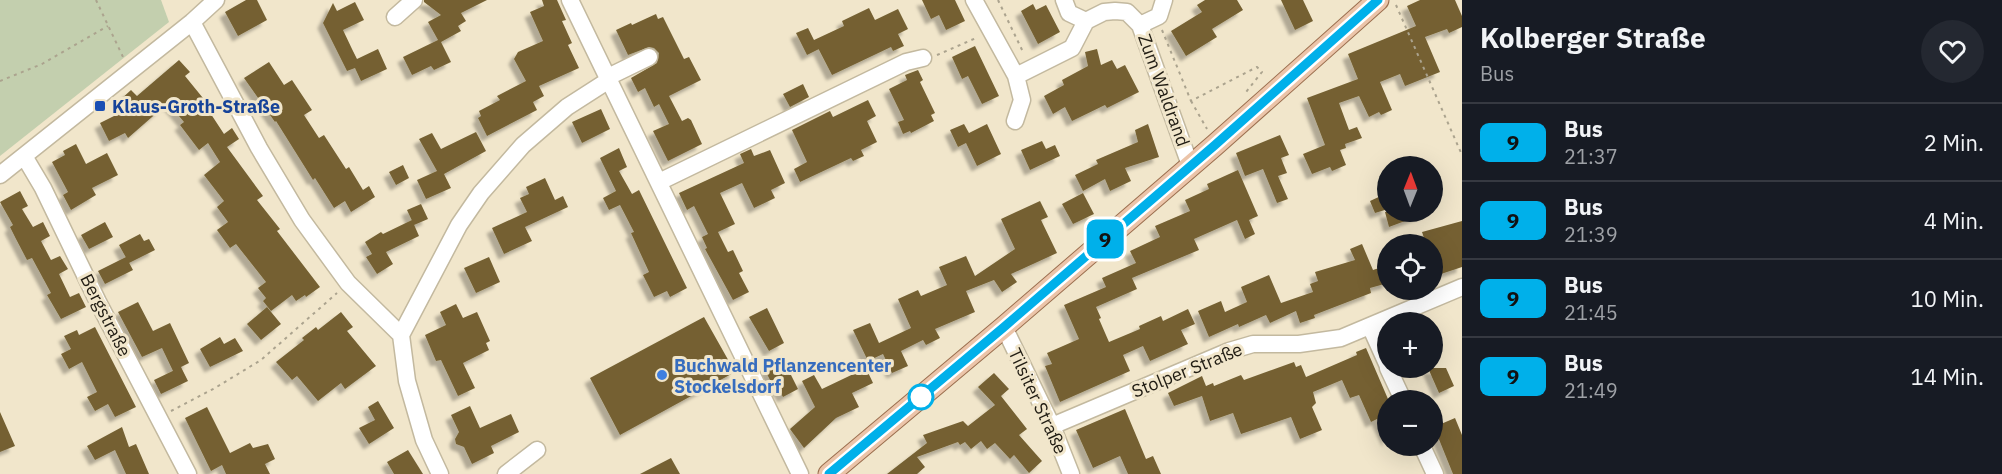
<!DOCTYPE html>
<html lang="de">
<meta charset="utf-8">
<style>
body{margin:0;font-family:"IBM Plex Sans",sans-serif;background:#242831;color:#f1f3f6;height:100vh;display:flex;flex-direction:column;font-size:22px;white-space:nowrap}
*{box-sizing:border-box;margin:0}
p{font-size:20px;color:#9ea1a6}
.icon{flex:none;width:33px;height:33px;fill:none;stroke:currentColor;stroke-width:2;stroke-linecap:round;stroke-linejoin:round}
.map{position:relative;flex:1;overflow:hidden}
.sheet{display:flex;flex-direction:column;background:#171b24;width:540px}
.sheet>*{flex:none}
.badge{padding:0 12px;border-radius:9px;font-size:21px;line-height:39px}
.needle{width:39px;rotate:1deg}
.buttons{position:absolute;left:1377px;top:156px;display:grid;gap:12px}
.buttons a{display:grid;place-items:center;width:66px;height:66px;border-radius:50%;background:#171b24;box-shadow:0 6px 24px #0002;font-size:30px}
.map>.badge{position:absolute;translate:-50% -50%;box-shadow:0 0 0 3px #fff}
.round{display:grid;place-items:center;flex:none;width:63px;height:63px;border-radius:32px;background:#242831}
.head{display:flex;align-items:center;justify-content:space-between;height:102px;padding:0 18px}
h1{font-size:28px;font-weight:700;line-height:45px}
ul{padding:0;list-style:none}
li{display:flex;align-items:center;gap:18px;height:78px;padding:0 18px;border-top:2px solid #363941}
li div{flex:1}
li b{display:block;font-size:22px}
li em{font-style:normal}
li .badge{min-width:66px;font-weight:700;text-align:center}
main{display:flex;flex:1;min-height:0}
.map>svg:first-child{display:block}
</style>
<main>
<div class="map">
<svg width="1462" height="474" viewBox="0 0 1462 474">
<defs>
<filter id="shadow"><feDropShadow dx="-5.5" dy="5.5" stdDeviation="1.5" flood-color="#0004"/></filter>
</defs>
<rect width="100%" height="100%" fill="#f1e6cb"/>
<path fill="#c3cfae" d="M0 0H161L169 22 0 156Z"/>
<path fill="#746133" filter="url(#shadow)" d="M246 0H257L267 20 238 36 225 12Z
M424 0H487L461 13 466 21 458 26 461 31 441 42 451 62 434 70 431 66 412 75 403 57 438 40 428 22 441 15 424 2Z
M542 0H557L566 20 562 21 572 43 568 45 579 68 539 86 544 96 533 102 537 110 487 136 478 118 481 116 479 111 500 100 497 96 526 81 514 59 518 52 543 41 530 12 544 6Z
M922 0H955L965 21 946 30 939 15 931 19Z
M1205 0H1237L1243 10 1212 29 1217 37 1186 56 1171 31 1202 12 1197 5Z
M1281 0H1303L1313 21 1295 30Z
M1420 0H1455L1462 16V27L1449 33 1447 29 1425 37 1440 72 1405 86 1400 74 1380 82 1392 110 1381 115 1379 112 1369 117 1359 96 1339 103 1349 130 1357 127 1362 138 1345 144 1346 148 1340 150 1346 165 1332 171 1330 167 1312 174 1303 154 1325 145 1307 98 1358 79 1348 54 1416 26 1407 6Z
M355 2 364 20 343 30 352 49 357 59 378 49 387 69 361 81 355 68 347 71 323 23 333 3 337 11Z
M1033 4 1036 10 1046 5 1060 32 1038 44 1021 11Z
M869 8 875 20 898 9 908 29 898 34 904 46 893 51 891 47 832 75 817 46 819 49 807 55 796 33 808 28 814 40 844 26 842 21Z
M656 14 658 19 663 17 684 59 689 57 701 80 669 96 682 121 688 118 691 120 702 144 668 161 653 131 669 124 659 104 654 107 645 88 638 92 631 78 657 63 659 53 654 48 649 47 628 55 616 30 631 23 632 25Z
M975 46 999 96 982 104 968 76 962 79 952 57Z
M1097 49 1101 65 1112 60 1117 69 1125 65 1139 92 1107 108 1105 105 1072 121 1065 107 1053 114 1044 96 1064 85 1062 80 1088 66 1085 52Z
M179 60 190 72 185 76 207 103 205 105 224 134 232 128 239 139 227 147 263 196 257 200 280 229 277 231 320 287 306 297 305 295 296 301 292 295 271 311 263 301 266 298 258 288 266 282 236 244 230 248 217 230 228 222 217 207 224 201 204 175 220 162 208 143 199 150 180 125 184 122 168 103 128 138 125 133 109 141 100 123 126 110 120 100 131 90 137 96Z
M269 62 284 85 292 80 312 110 304 115 319 138 324 135 346 169 349 167 363 190 369 186 375 197 351 212 345 201 334 208 315 178 313 180 276 121 275 122 244 78Z
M918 70 923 80 920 82 935 113 931 115 934 121 911 133 910 131 903 134 898 122 904 120 889 89 907 80 905 75Z
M803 84 809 97 790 107 783 94Z
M868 100 876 116 867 121 877 142 861 150 864 156 853 161 851 158 800 182 794 169 807 162 792 130 830 111 833 117Z
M601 109 610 129 582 143 572 122Z
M964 124 969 133 987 124 1001 154 977 166 966 143 958 147 950 130Z
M1148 124 1159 157 1125 168 1131 181 1110 191 1105 179 1083 191 1075 175 1098 164 1096 160 1138 142 1135 130Z
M476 132 486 151 444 174 451 188 426 199 417 180 437 171 419 139 432 133 441 149Z
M1280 135 1289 155 1281 158 1287 173 1278 176 1288 199 1277 203 1263 169 1245 176 1236 153Z
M1042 141 1046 149 1055 145 1060 156 1030 170 1021 150Z
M76 144 86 164 107 153 118 175 92 188 96 195 71 210 63 195 68 192 52 162 65 155 63 151Z
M619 148 627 167 619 171 632 194 639 190 687 288 670 297 667 291 654 297 643 275 649 272 631 233 634 232 620 205 609 210 603 198 616 191 600 158Z
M751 149 754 156 770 150 785 183 771 190 775 198 754 208 742 183 720 193 735 224 718 232 728 252 733 250 743 271 739 273 749 292 733 300 705 249 707 248 702 237 708 234 694 206 687 210 679 193 744 163 740 154Z
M403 165 409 178 396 185 389 172Z
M1238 170 1258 216 1249 220 1255 234 1245 239 1237 220 1194 239 1199 250 1132 278 1137 289 1096 307 1101 318 1099 319 1109 342 1140 329 1139 326 1161 316 1163 321 1188 309 1195 324 1181 330 1188 344 1150 361 1143 346 1123 355 1130 371 1060 402 1045 366 1052 364 1047 353 1079 339 1064 305 1106 287 1102 278 1136 263 1130 251 1160 237 1155 226 1190 211 1185 200 1209 189 1207 184Z
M545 178 555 200 563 196 568 207 525 227 532 241 504 254 492 228 527 212 520 198 529 194 526 187Z
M20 191 28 206 22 209 33 227 43 222 50 236 41 241 51 260 60 256 68 269 59 274 70 297 79 293 86 307 61 319 47 295 51 293 32 258 27 260 16 239 10 227 13 225 0 202Z
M1083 193 1094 214 1073 224 1062 204Z
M1383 195 1388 209 1375 213 1370 201Z
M1040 201 1048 217 1041 220 1057 253 1011 274 1017 282 1002 292 994 280 966 291 975 312 935 329 940 338 926 345 923 340 901 351 908 366 892 373 883 354 868 361 853 330 870 323 879 343 911 328 898 299 918 290 921 296 947 285 939 267 966 256 975 276 1015 249 1001 219Z
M421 204 428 219 414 225 407 210Z
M1385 212H1429L1389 227Z
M412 220 419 236 386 252 393 264 377 274 366 257 372 254 365 242 381 232 383 234Z
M1462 221V267L1432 277V244H1426L1422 232Z
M105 222 113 237 89 249 81 235Z
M140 234 144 241 149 239 155 250 129 263 119 245Z
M1362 244 1373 270 1388 265V283L1370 288 1371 293 1314 315 1315 318 1300 323 1296 311 1270 323 1266 315 1239 327 1238 324 1209 337 1198 311 1221 301 1225 312 1247 302 1241 287 1269 275 1281 303 1313 292 1310 284 1318 281 1315 272 1355 260 1350 249Z
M126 257 133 270 105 284 98 271Z
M489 257 500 282 476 293 464 268Z
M138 302 153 331 170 323 189 363 173 371 162 348 142 357 118 312Z
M456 304 463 318 477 312 490 341 486 343 489 350 463 363 475 388 458 396 441 360 436 361 425 335 446 325 440 312Z
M267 307 281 324 261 340 247 324Z
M767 308 784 343 769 351 749 317Z
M341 312 353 327 347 331 376 366 345 389 341 383 318 401 297 376 292 380 276 362 304 340 302 338 316 327 318 330Z
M704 317 735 372 620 435 590 378Z
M95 327 136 407 115 417 108 404 95 411 87 397 97 392 82 362 69 369 61 354 71 349 64 336 77 330 79 335Z
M220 337 224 344 235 338 243 351 210 367 200 349Z
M1366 348 1388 399V442L1377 419 1371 422 1359 395 1350 398 1342 380 1313 392 1316 403 1312 407 1322 430 1300 439 1291 417 1241 434 1233 413 1210 421 1202 396 1174 406 1168 393 1202 376 1206 386 1213 383 1214 386 1241 375 1244 380 1294 362 1296 367 1301 365 1306 377 1357 355 1356 352Z
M784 361 798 389 783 397 779 390 776 392 765 370Z
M181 367 188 381 161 394 154 380Z
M866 368 873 383 852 393 859 407 836 418 804 448 790 429 815 407 802 381 814 375 822 389Z
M1428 368H1446L1454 386 1439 393Z
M994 373 1009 389 1001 396 1027 429 1019 435 1042 461 1029 473 1014 455 1010 459 995 443 987 449 981 441 971 449 965 442 960 445 958 442 917 457 925 467 917 474H887L927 443 923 435 963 421 968 426 995 405 978 387Z
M378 401 394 428 369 444 359 428 375 420 368 407Z
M470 406 480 428 511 414 519 432 491 446 494 453 472 464 464 447 456 444 455 439 459 432 451 415Z
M207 407 230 453 250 443 253 448 268 444 275 459 265 464 270 474H226L222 465 211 471 185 418Z
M1125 409 1146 459 1153 456 1161 474H1128L1120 456 1093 468 1076 430Z
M0 412 15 446 0 452Z
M1455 418 1462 435V474H1453L1434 427Z
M122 427 129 447 136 444 149 474H126L115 450 95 460 87 446Z
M408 450 423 474H394L387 462Z
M671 458 680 474H640Z"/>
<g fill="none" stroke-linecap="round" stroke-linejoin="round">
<defs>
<path id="minor" d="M570 0 800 474
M974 0 1016 76
M1064 0 1069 13 1086 21
M395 17 414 0
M192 22 259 148 302 220 348 283 401 335 407 381 424 440 440 474
M1140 25 1159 16 1164 0
M608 77 649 57
M1015 121 1022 100 1016 76 1072 48 1086 21 1104 12 1115 11 1127 12 1140 25 1190 165
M24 156 43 188 98 302 188 474
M0 175 192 22 216 0
M659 182 906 62 923 58
M1370 326 1388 366
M1004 327 1052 426 1071 474
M401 335 459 225 481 193 523 145 567 107 609 80
M1388 368 1403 400
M1052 426 1229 351 1253 344H1299L1341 338 1462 287
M1422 446 1435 474
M506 474 537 450"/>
<path id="major" d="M829 474 1004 327 1215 145 1378 0"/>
</defs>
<use href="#minor" stroke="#c3b99f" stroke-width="19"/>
<use href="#major" stroke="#9b6f4f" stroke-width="23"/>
<path stroke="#aba38e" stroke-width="2" stroke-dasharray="3 4.5" stroke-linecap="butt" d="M96 0 123 57
M998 0 1024 54
M1396 5 1462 155
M1162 30 1191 101 1257 67 1262 72 1246 92
M937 55 976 38
M0 81 42 64 108 26
M1191 101 1207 129
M171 411 215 388 261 360 337 293"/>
<use href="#minor" stroke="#fff" stroke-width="16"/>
<use href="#major" stroke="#ebc4a9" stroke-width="21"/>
</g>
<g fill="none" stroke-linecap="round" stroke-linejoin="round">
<defs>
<path id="line" d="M829 474 1004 327 1215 145 1378 0"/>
</defs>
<use href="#line" stroke="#fff" stroke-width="14"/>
<use href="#line" stroke="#00b0ea" stroke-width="9"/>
</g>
<rect fill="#1a4fb4" stroke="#f1e6cb" stroke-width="2" x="94" y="100" width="12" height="12" rx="3"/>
<circle fill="#3f7fe0" stroke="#f1e6cb" stroke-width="2" cx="662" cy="375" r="6"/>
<circle fill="#fff" stroke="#00b0ea" stroke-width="3" cx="921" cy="397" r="12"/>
<g text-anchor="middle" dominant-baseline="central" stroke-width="6" stroke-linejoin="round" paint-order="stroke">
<g font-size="18" fill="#201c13" stroke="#f1e6cb">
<text transform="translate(1164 90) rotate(70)">Zum Waldrand</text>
<text transform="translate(106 315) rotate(63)">Bergstraße</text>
<text transform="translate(1187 370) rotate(-22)">Stolper Straße</text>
<text transform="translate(1038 401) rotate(65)">Tilsiter Straße</text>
</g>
<g font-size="18" font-weight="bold" fill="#164399" stroke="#f1e6cb" text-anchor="start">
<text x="112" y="106">Klaus-Groth-Straße</text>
</g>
<g font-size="18" font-weight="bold" fill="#366cbe" stroke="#f1e6cb" text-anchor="start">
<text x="674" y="365">Buchwald Pflanzencenter<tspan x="674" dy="21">Stockelsdorf</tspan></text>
</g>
</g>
</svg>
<div class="buttons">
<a><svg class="needle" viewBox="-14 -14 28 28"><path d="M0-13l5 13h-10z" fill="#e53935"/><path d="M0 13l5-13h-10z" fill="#9ea1a6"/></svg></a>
<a><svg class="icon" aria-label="locate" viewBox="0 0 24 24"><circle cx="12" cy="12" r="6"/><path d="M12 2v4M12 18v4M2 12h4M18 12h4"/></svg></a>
<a>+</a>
<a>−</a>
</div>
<b class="badge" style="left:1105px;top:239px;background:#00b0ea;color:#111">9</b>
</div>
<section class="sheet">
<div class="head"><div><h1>Kolberger Straße</h1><p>Bus</p></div><a class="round"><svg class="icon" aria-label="heart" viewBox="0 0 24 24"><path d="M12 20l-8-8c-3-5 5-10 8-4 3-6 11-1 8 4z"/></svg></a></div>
<ul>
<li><span class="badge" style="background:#00b0ea;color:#111">9</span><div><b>Bus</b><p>21:37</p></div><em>2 Min.</em></li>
<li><span class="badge" style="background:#00b0ea;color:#111">9</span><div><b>Bus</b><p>21:39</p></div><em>4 Min.</em></li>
<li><span class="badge" style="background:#00b0ea;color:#111">9</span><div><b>Bus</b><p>21:45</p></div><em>10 Min.</em></li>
<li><span class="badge" style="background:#00b0ea;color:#111">9</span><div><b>Bus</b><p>21:49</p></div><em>14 Min.</em></li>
</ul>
</section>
</main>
